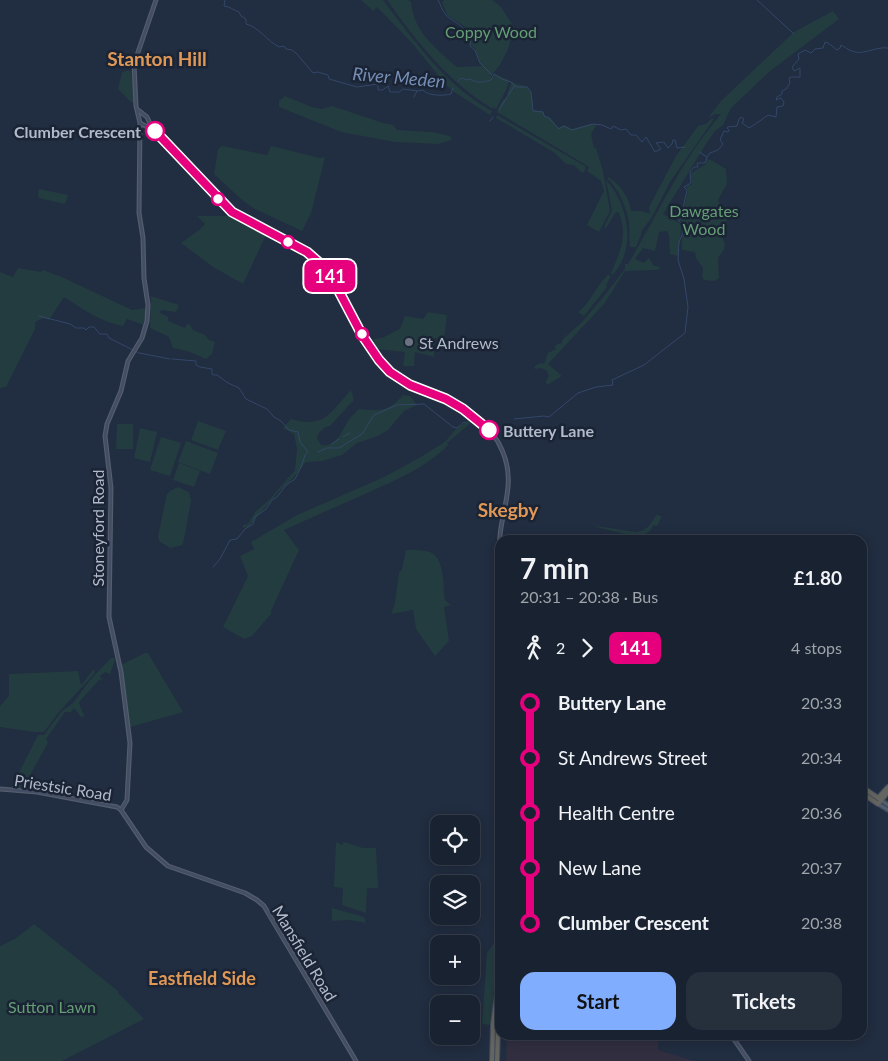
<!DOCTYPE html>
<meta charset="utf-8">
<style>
body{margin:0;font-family:Lato,sans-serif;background:#262f3c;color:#f1f3f6;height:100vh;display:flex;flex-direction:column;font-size:19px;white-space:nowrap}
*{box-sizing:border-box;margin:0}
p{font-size:16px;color:#9fa4ab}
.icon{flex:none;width:28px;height:28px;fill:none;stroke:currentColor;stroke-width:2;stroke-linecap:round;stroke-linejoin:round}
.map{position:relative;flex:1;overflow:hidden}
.side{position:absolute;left:495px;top:535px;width:372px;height:505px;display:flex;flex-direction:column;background:#192230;border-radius:15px;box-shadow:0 2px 12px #0003,0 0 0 1px #373f4c}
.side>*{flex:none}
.badge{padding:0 10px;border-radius:8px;font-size:18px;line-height:32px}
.tools{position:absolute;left:430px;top:815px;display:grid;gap:10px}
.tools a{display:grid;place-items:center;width:50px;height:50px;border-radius:10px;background:#192230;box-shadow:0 2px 12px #0003,0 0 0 1px #373f4c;font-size:25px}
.map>.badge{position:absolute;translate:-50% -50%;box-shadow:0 0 0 2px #fff}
.legs{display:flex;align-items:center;gap:8px;height:55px;padding:0 25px;font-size:16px}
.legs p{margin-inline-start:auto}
.head{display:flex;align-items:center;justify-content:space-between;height:85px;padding:0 25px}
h1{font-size:28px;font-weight:700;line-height:38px}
.cta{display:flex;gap:10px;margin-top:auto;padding:10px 25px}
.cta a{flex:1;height:58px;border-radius:15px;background:#81adff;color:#111;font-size:20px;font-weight:700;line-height:58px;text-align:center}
.cta a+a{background:#262f3c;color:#f1f3f6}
ul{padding:0 25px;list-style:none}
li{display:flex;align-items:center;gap:18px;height:55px;font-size:19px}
li i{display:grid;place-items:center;width:8px;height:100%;margin:0 6px;background:currentColor}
li i::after{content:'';width:12px;height:12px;margin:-6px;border:4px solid;border-radius:50%;background:#192230}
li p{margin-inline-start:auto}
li:first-child i{background:linear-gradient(#0000 50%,currentColor 0)}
li:last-child i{background:linear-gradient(currentColor 50%,#0000 0)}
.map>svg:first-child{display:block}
</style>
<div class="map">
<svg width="888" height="1061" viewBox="0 0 888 1061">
<rect width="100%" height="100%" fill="#212d40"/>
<path fill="#312e40" d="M507 1035H659L658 1050 694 1061H506Z"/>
<path fill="#233c40" d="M361 0H383C415 42 445 85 492 111L490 115 454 92 446 85 412 43 377 7 373 11Z
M387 0H408L411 2C414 32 435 48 457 67L482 66 476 53V49L470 44 471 40 464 26 447 15 442 2 444 0H492L501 7 514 27 508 49 500 65 491 76 492 79 495 74 509 80C507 92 500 99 496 110L494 107 493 109C448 82 417 42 387 0Z
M833 11 839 19 769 72 731 108 723 125 715 131 706 144 663 214 681 224C682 236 678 245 678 256L670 254 669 236 667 231 659 232 655 251 643 248 635 259 644 263 649 258 654 266 661 267 657 270 625 271 604 304 548 364 562 376 547 385 546 381 549 376 547 371 542 368 535 369 534 367 540 363 543 364 545 362 548 353 556 349 555 346 558 344H561L563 339 582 322 604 296 625 269V264H628C651 226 670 185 695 148 703 136 712 125 721 114H715L708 118 721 101 794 32Z
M125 71H131L135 101 132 103 118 89 122 73Z
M512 81C515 84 517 84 522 85 534 87 532 100 533 110L543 111 545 116 551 118 558 128 564 125 572 129 589 124H597L591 134 594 148H596L603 171 610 211 599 232 587 225 604 191 601 181 587 171 589 167 497 112 502 101 508 96 507 94Z
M285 96 312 107 322 109 332 106 383 123 393 125 397 130 432 132 450 136 452 140 438 144 395 142 341 132 279 107V101Z
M497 115 585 166 586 167 584 172H581L574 165 566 164 555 153 496 118Z
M712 118 714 119 670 182 652 217 641 232V235L636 247H630C629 239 630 231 629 223 626 206 619 190 608 179V177C620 184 629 197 631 211H641L650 214 649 207 676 156 698 126 706 124Z
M222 146 267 155 271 146 320 158 325 157 311 213 302 231 253 208 241 199 214 174 218 149Z
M707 159 713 161 726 169 727 184 718 200 727 220 720 233 725 244 724 250 718 258 719 278 714 281 704 280 702 277 703 268 696 258 695 252 682 250C681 241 684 233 684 224L679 220 684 208 688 190 686 187 692 184 691 173 706 164Z
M606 180C629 204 637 251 612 275L611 273C620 253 628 234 619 213L616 212 606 228 604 227 612 210Z
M39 189 68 195 65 204 39 198 38 194Z
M197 216H229L266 235 243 284 213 267 181 243 199 230 205 224Z
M18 268 41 272 43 270 64 278 132 310 147 308 143 325 127 319 123 326C100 322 83 309 64 297L49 320 44 318 35 322V329L6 387 0 388V272L13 277Z
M608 275 611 276 606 285 607 287 584 316 578 312C590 304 596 285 608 275Z
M151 296 179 305 176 312 161 310 160 313 168 317V321L185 328 187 324 190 325 193 330 205 335 209 340 215 342 212 354 206 359 190 352 173 348 169 337 150 328Z
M428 312 447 315 444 338H435L434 357 415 352 414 366H403L405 352 377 349C391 368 403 377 425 386L424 388C401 379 389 370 374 349L376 348 373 339 382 338 400 329 405 316 423 319Z
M351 390 354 400 330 426 325 427 319 433 317 438 321 445C338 447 342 429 350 418 353 415 356 412 359 409 380 411 388 412 403 395L410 396 417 405 404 411 388 430 378 436 357 443 342 455 322 461 306 462 293 478 282 488 249 526 243 528V525L248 524 255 512 269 500 295 470 297 449 294 434 283 428 291 419C326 429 331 411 351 390Z
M469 418 473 420 471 423 447 443 448 445C426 468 394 481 365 494 338 506 311 518 284 530L299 550 271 611V614L252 636 244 639 223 627 248 576 240 556 254 549 251 542 297 515 384 477 419 458 445 442 455 430 466 422Z
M198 421 226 431 218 450 191 440Z
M117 424H133V449H116Z
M140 428 157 432 150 462 134 458Z
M161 437 181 443 170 476 150 470Z
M186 441 218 453 210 474 178 462Z
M179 463 200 471 194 487 173 480Z
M178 487 189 492 191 501 184 539 182 545 170 548 159 541 158 536 167 494 170 491Z
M656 515 662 516 657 526 653 525 651 530 644 535 646 540H634L633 535 625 534 596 527V526L636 532C647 531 651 524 656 515Z
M406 550C413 550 423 550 430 552 445 558 443 586 445 600L451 605 444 607 449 641 435 656 416 629 413 610 391 614 395 603 399 573 402 569Z
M145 653H148L183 712 130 727 121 665Z
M111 658H115V660L110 674 105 672 99 677 104 679 99 680 79 702 81 709 85 716 81 717 74 708 71 712H65L46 739 48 743 23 788 12 787V786L38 735H44L46 732 62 711 73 703 90 680Z
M93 670H95L94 674 59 712 44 732H34L0 727V706L9 696V674L78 671 81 685Z
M336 842 342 845 344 842 363 848H376L378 888H367L366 913 342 905 343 888 334 887Z
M332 908 364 917 366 923 350 920 332 921Z
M500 912V950L495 976 491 1025 482 1024 487 953 494 943V933L499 927Z
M34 924 118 991V993L144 1019 62 1061H0V946L15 939Z"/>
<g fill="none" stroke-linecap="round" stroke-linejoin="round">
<path stroke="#334768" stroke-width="1" d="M225 0 224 6C231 7 233 10 239 12L241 16 246 19V24C259 27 267 41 279 47L284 46 286 49 292 50 297 54 313 73 318 72 328 75 329 79 357 87 378 84V90H383L388 86 390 92H399L403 89 418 91 423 90C428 96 443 96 451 94L453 88
M438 0C441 5 442 11 446 15 456 24 472 29 470 46L475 50 480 63 492 75
M757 0 794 34
M458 81 462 78 467 80 470 79C478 84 483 82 491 80L494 74 502 79 511 82 516 87H527L531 92 533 111 543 112 544 116 549 118 559 129 564 126 572 130 593 124 602 125 611 129 613 126 621 130 626 129 631 135H636L642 142 646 137 655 152 661 149 656 143 664 142 668 148 672 144 673 140H675L677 148 685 147
M508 96 514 86
M414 97 417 91
M499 110 507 97
M490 121 493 117
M699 152 707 157 710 153 718 150 723 144 720 140 724 131 728 132 729 130 727 128 728 127 737 126 739 119 741 117 744 119 742 123 749 128 757 123 768 115 776 117 777 107 783 106 784 102 781 98 776 100 777 97 782 94V91L786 89 790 83 789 78 791 77H800V68L794 71 792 67 799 59 798 54 805 50 811 53 815 49 823 48 825 42 828 43 837 50 840 48 841 45C845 47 848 50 852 51 863 56 876 46 888 48
M39 316 70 324 76 328H84L86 330 89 327H94L100 334H107L109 338 139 353 170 359
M172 359 196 361V365L200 367 212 369V374L213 375H217L228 383 239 388 246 399 267 409 274 417 281 421 289 430 298 432 300 442 308 452
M514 419 544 416 549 417 578 393 596 387 613 385 612 380 644 365 685 333 688 307 684 279 678 260 679 242 683 233 682 224 678 220 683 208 687 190 684 187 691 183 690 172 694 167H698L697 163H705L707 157
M477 426 480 427
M489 427 492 426
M343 437 350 433
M332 444 339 439
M318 452 327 448H339L362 434 374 415 397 405 424 404 453 427 457 428 464 422 466 423
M213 567 220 559 230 540 237 539 245 529 253 524 255 517 266 509 272 500 277 497 286 485 295 479 301 467 305 455 307 453"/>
<defs>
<path id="secondary" d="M138 110 147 117 152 128
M140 123 153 130 232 212 307 252C347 283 352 338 389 371 405 385 424 390 443 398 465 408 493 427 502 450 519 488 496 517 500 554
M0 789 37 792 117 807 121 810
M121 810 127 800 130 743 121 672 109 617 111 488 105 436 107 424 121 391 128 361 142 338 147 321 148 305 144 278 143 238 139 213 140 123 136 106 134 64 156 0
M121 810 146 847 168 866 245 893 257 900 264 906 356 1061
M731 1035 749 1061"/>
<path id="primary" d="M881 800 888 805
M878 804 888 810"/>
<path id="trunk" d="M862 787 881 800
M862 793 878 804 888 792
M878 798 888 787
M492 1061 493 1024 500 972
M497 1061 499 1001"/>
</defs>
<use href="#secondary" stroke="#535d6d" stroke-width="5"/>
<use href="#primary" stroke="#3e4858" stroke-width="5.5"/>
<use href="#trunk" stroke="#404a5a" stroke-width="6"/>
<use href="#secondary" stroke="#434d63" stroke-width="2.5"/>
<use href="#primary" stroke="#535e6f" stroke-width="3"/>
<use href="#trunk" stroke="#646460" stroke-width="4"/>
</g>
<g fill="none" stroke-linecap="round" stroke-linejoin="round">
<defs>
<path id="line-1" d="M155 131 232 212 307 252 323 266 333 280 362 335 379 360 390 372 410 385 446 399 463 409 489 430"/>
</defs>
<use href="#line-1" stroke="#fff" stroke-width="11"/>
<use href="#line-1" stroke="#e6007e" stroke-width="8"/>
</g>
<g fill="#fff" stroke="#e6007e" stroke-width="2.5">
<circle cx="155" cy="131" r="9"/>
<circle cx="218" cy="199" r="6"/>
<circle cx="288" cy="242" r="6"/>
<circle cx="362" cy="334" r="6"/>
<circle cx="489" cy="430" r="9"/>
</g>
<circle fill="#6b7280" stroke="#1a2434" stroke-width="2" cx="409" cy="342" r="5"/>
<g text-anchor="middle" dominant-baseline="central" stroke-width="5" stroke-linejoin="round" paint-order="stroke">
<g font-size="16" fill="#659e75" stroke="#1a2434">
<text x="491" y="31">Coppy Wood</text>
<text x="704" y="210">Dawgates<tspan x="704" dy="18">Wood</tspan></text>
<text x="52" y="1006">Sutton Lawn</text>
</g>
<g font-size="16" font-weight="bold" fill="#b1baca" stroke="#1a2434" text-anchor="end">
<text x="141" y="131">Clumber Crescent</text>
<text x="503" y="430" text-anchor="start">Buttery Lane</text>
</g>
<g font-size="16" fill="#b1baca" stroke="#1a2434" text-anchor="start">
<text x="419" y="342">St Andrews</text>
</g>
<g font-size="16" fill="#b1baca" stroke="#1a2434">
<text transform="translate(97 528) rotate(-90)">Stoneyford Road</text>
<text transform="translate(63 787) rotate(9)">Priestsic Road</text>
<text transform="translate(305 953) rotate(59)">Mansfield Road</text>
</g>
<g font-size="18" font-style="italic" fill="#758eb5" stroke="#1a2434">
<text transform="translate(399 77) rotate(5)">River Meden</text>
</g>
<g font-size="18" font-weight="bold" fill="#e09856" stroke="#1a2434">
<text x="202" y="978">Eastfield Side</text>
</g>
<g font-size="19" font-weight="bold" fill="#e09856" stroke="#1a2434">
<text x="157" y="58">Stanton Hill</text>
<text x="508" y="509">Skegby</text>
</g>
</g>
</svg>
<div class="tools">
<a><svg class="icon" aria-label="locate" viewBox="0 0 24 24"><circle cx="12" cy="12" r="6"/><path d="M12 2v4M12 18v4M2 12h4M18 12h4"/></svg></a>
<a><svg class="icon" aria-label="layers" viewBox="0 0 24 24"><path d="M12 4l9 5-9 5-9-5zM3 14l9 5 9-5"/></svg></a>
<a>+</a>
<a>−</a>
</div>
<b class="badge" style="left:330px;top:276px;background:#e6007e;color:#fff">141</b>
<section class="side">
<div class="head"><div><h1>7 min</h1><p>20:31 – 20:38 · Bus</p></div><b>£1.80</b></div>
<div class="legs"><svg class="icon" aria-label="walk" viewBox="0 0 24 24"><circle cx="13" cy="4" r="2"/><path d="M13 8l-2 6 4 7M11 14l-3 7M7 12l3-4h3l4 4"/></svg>2<svg class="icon" aria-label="forward" viewBox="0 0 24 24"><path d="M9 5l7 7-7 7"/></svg><b class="badge" style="background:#e6007e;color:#fff">141</b><p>4 stops</p></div>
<ul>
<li><i style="color:#e6007e"></i><b>Buttery Lane</b><p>20:33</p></li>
<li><i style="color:#e6007e"></i><span>St Andrews Street</span><p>20:34</p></li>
<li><i style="color:#e6007e"></i><span>Health Centre</span><p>20:36</p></li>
<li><i style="color:#e6007e"></i><span>New Lane</span><p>20:37</p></li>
<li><i style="color:#e6007e"></i><b>Clumber Crescent</b><p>20:38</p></li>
</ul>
<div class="cta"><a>Start</a><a>Tickets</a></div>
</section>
</div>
